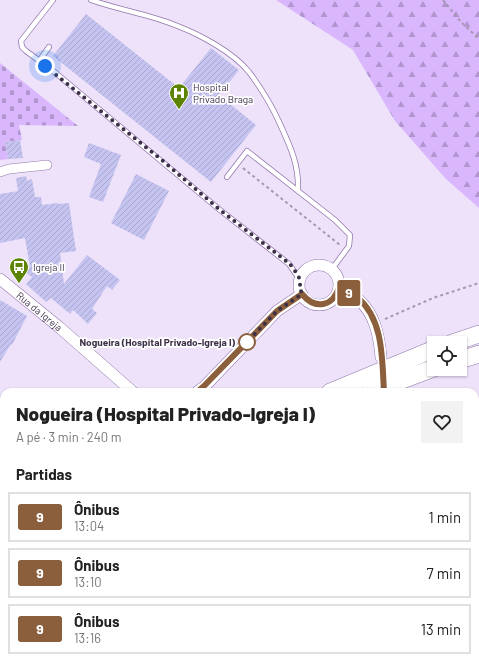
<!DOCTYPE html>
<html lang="pt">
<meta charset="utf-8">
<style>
body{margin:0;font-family:Barlow,sans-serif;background:#f2f2f2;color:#222;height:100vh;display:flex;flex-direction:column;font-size:15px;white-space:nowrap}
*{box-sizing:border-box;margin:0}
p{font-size:13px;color:#767676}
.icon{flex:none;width:22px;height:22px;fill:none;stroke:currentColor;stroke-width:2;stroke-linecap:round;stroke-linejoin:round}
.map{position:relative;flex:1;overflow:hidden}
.side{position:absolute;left:0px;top:388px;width:479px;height:280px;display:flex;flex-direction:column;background:#fff;border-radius:12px 12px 0 0;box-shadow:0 1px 3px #0004}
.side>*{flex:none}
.badge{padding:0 8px;border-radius:3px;font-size:14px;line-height:26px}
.fabs{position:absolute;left:427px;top:336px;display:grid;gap:8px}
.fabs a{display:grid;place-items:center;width:40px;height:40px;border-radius:0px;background:#fff;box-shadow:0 1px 3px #0004;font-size:20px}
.you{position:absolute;width:20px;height:20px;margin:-10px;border:3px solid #fff;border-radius:50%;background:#1a73e8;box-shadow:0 0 0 6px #1a73e833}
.map>.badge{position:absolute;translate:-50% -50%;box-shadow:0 0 0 2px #fff}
h2{padding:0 16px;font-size:15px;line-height:36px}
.round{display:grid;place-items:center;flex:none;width:42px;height:42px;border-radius:0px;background:#f2f2f2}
.summary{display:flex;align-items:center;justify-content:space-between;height:68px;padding:0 16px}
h1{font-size:19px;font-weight:800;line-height:30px}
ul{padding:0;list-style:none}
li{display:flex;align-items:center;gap:12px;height:50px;margin:0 8px 6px;padding:0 8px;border:2px solid #e0e0e0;border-radius:0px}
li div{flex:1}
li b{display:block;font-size:15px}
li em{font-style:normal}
li .badge{min-width:44px;font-weight:700;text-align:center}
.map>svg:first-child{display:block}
</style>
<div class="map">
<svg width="479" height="668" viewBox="0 0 479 668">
<defs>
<pattern id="forest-firs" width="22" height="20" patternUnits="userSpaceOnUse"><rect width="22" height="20" fill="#dab6fd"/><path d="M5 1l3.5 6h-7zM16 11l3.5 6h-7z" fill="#b294cf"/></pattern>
<pattern id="cemetery-stones" width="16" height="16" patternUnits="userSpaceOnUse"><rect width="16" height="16" fill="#dab6fd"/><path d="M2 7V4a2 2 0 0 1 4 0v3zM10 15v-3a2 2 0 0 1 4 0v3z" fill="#b294cf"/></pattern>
<pattern id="building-hatch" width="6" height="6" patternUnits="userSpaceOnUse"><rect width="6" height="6" fill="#c5c3f0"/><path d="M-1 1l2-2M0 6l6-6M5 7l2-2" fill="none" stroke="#aaa8cf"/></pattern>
</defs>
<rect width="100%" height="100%" fill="#ede2fa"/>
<path fill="url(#forest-firs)" d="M276 0H479V208L446 179 395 121 353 50Z"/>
<path fill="url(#cemetery-stones)" d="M0 63 78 126 19 125 22 140 5 142 8 159 0 160Z"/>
<path fill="url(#building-hatch)" d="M86 14 179 88 211 48 239 70 219 95 256 125 211 182 53 56Z
M20 140 23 158 8 159 5 142Z
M89 143 121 155 103 202 89 197 101 164 84 157Z
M136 174 169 191 144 240 111 223Z
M26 176 27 181 32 179 35 197H41L42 205 58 203V204L69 203 76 251 60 253 64 284 87 255 120 280 112 290 107 286 92 309 97 313 88 324 73 310 70 314 51 298 46 302 26 284 32 277 21 269 30 267 25 238 0 243V194L18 191 16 178Z
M0 300 27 316 12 345 11 344 0 362Z"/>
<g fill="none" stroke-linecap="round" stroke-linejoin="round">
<defs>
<path id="service" d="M53 0 21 41 22 47 26 51 52 70 220 210 289 264 300 280
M91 0C119 10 148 14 175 25 199 34 233 52 249 72 261 88 272 106 280 124 290 146 299 164 298 190
M39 61 49 47
M227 177 247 151 335 220 350 235 349 246 332 269"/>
<path id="minor" d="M0 172 9 169 47 165
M133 664 134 668
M194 664 201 668"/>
<g id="tertiary">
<circle cx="319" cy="285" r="20"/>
<path id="s1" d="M0 279 59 327 133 392"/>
<path d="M339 287C345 291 353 294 358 299 375 314 379 335 381 357"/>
<path d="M197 392 204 387 277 311 302 294"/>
<path d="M475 569 479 571"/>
</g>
<path id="trunk" d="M0 591 4 588
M0 611 4 608"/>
<path id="motorway" d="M452 343 479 334
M460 360 479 354
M330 392 434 349
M370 392 434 368"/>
</defs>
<use href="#service" stroke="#9276ac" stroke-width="6"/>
<use href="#minor" stroke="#9276ac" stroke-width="10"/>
<use href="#tertiary" stroke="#9276ac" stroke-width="12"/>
<use href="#trunk" stroke="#9276ac" stroke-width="16"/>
<use href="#motorway" stroke="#9276ac" stroke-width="18"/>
<path stroke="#a599b1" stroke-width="2" stroke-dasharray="3 3" stroke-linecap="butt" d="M443 0 461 22 479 39
M243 168 340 245
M385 319 433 298 479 283"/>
<use href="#service" stroke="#fff" stroke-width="4.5"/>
<use href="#minor" stroke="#fff" stroke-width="9"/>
<use href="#tertiary" stroke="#fff" stroke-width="11"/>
<use href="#trunk" stroke="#fff" stroke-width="15"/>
<use href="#motorway" stroke="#fff" stroke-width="17"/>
</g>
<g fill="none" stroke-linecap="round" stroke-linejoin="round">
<defs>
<path id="line" d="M197 392 204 386 277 311 302 294C315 310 333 307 339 287 345 291 353 294 358 298 384 320 382 361 384 392"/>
</defs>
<use href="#line" stroke="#fff" stroke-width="9"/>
<use href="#line" stroke="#8b5e3c" stroke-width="6"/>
<path stroke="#3c3048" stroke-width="4" stroke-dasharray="0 7.2" d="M45 66 163 161 220 210 290 264C293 269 299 275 300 281 300 286 300 289 302 294L277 311 245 344 247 342"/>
</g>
<defs>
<symbol id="hospital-pin" viewBox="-11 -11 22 30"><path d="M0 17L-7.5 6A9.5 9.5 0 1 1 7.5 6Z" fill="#5d8304" stroke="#fff"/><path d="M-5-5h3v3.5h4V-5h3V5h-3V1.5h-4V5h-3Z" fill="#fff"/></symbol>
<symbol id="bus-pin" viewBox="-11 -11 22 30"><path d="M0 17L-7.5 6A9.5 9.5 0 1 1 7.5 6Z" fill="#5d8304" stroke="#fff"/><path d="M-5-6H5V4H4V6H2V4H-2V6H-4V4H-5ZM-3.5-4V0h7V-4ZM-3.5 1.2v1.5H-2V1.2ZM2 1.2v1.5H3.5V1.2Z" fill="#fff"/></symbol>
</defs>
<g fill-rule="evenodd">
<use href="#hospital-pin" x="168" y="82" width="22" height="30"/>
<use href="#bus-pin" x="8" y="256" width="22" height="30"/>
</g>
<circle fill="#fff" stroke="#8b5e3c" stroke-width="2" cx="247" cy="342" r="8"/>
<g text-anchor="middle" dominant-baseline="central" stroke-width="3.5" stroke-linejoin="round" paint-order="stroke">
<g font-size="10" fill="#3c3048" stroke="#fff" text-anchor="start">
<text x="193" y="87">Hospital<tspan x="193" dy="12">Privado Braga</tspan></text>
<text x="33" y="267">Igreja II</text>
</g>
<g font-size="10" fill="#3c3048" stroke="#fff">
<text stroke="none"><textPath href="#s1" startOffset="51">Rua da Igreja</textPath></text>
</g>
<g font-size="10" font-weight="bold" fill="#3c3048" stroke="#fff" text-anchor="end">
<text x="235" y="342">Nogueira (Hospital Privado-Igreja I)</text>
</g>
</g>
</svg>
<div class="fabs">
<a><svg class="icon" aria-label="locate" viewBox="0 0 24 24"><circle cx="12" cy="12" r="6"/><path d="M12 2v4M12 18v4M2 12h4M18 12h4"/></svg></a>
</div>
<div class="you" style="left:45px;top:66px"></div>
<b class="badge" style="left:349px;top:293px;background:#8b5e3c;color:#fff">9</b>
<section class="side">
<div class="summary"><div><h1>Nogueira (Hospital Privado-Igreja I)</h1><p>A pé · 3 min · 240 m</p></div><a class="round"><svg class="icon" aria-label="heart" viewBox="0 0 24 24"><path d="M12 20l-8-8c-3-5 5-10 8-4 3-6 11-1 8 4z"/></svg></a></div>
<h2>Partidas</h2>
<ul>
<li><span class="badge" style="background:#8b5e3c;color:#fff">9</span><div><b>Ônibus</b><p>13:04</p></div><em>1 min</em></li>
<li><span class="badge" style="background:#8b5e3c;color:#fff">9</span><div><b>Ônibus</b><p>13:10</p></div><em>7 min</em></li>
<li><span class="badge" style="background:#8b5e3c;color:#fff">9</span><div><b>Ônibus</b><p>13:16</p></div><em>13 min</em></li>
</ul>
</section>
</div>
